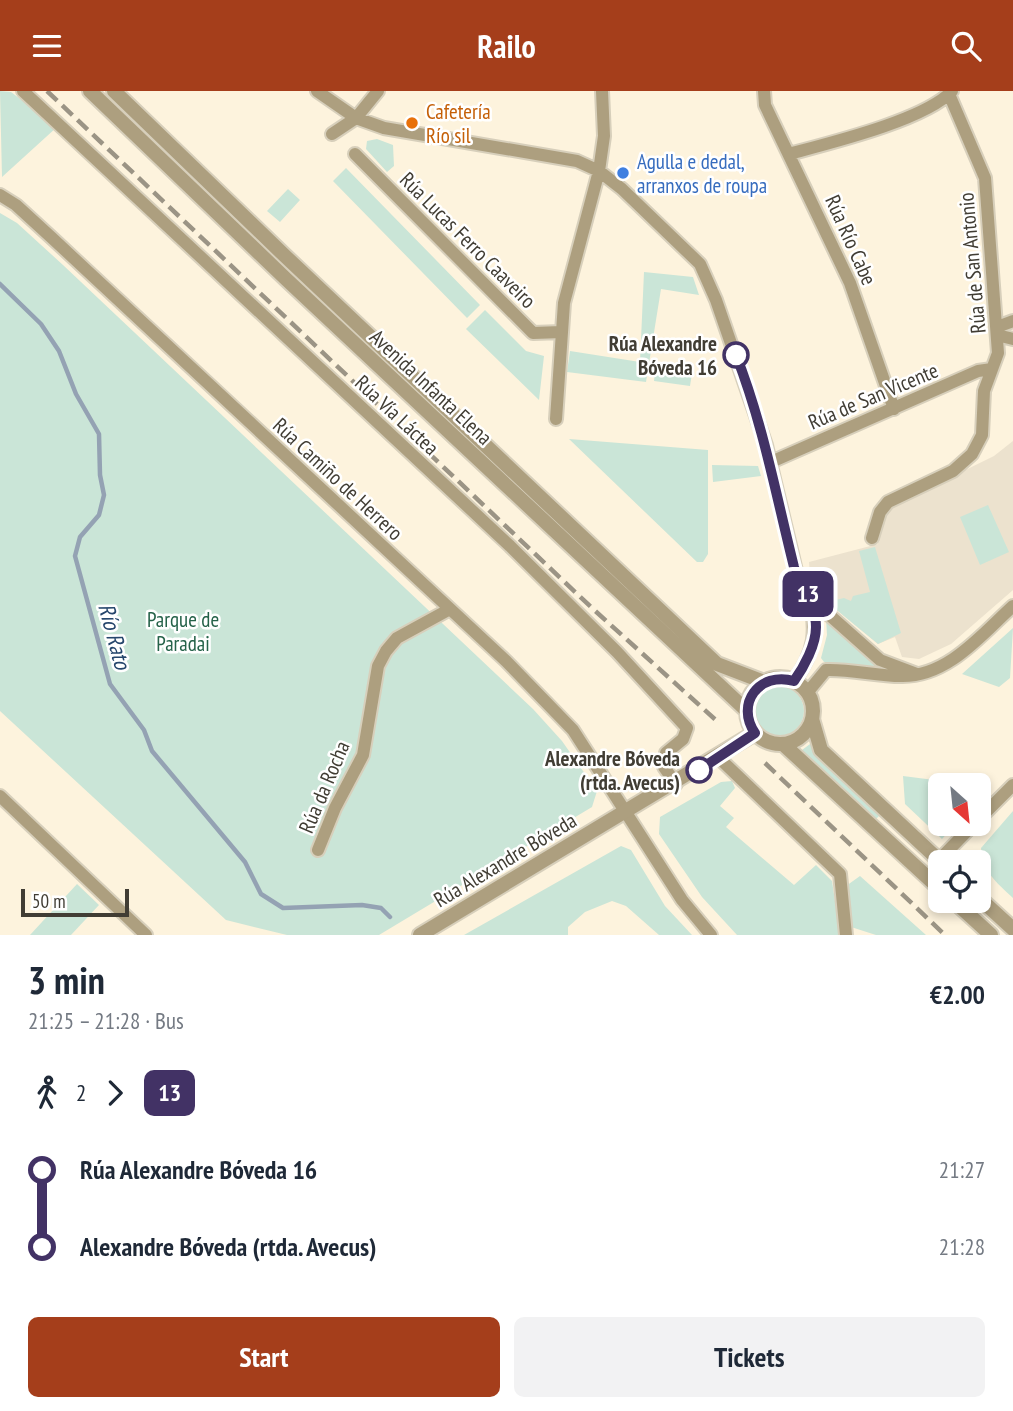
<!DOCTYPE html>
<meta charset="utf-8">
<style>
body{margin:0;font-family:"PT Sans Narrow",sans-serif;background:#f2f2f3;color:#1f2937;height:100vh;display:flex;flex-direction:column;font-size:26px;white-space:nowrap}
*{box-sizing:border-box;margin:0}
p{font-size:23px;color:#747a83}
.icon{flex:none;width:38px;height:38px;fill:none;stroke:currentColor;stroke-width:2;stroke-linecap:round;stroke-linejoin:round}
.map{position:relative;height:844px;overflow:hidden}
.sheet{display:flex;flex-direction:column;background:#fff;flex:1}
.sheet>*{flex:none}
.badge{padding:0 14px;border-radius:10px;font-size:24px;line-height:46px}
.needle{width:46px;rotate:153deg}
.controls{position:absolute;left:928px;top:682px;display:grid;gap:14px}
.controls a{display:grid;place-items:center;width:63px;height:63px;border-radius:10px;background:#fff;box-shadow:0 4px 10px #0003;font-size:35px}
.scale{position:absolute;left:21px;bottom:18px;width:108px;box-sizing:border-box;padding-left:7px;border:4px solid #413d34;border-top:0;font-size:19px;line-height:24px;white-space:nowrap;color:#413d34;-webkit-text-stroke:5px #fff;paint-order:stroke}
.map>.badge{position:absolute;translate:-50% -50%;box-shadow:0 0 0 4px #fff}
.legs{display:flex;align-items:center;gap:10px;height:77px;padding:0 28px;font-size:23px}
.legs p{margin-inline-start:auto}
.head{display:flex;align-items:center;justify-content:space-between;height:119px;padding:0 28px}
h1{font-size:38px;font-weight:600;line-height:52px}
.cta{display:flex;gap:14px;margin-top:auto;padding:14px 28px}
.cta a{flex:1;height:80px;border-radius:10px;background:#a53e1b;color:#fff;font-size:28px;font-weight:600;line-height:80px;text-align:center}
.cta a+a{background:#f2f2f3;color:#1f2937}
ul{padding:0 28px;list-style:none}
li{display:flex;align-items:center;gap:24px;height:77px;font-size:26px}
li i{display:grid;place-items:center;width:10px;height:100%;margin:0 9px;background:currentColor}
li i::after{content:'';width:18px;height:18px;margin:-9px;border:5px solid;border-radius:50%;background:#fff}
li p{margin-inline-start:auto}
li:first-child i{background:linear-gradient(#0000 50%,currentColor 0)}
li:last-child i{background:linear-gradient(currentColor 50%,#0000 0)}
header{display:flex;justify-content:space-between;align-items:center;height:91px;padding:0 28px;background:#a53e1b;color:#fff;font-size:32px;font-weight:600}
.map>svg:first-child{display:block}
</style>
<header><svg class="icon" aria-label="menu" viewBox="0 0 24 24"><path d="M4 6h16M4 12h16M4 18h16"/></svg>Railo<svg class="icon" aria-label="search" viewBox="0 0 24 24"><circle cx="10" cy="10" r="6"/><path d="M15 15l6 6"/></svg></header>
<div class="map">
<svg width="1013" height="844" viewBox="0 0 1013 844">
<rect width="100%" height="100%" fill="#fdf3dd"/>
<path fill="#ece2ce" d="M1013 350V499L951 553 919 568 902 566 895 546 878 553 827 511 810 484 809 471 878 453 877 441 892 415 994 365Z"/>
<path fill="#cae5d7" d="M0 0 11 1 57 36 2 86Z
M98 0H102L526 403 523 406Z
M377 48 393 54 394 75 387 81 366 58 367 50Z
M346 77 480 214 467 227 333 90Z
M288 98 300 109 280 131 267 120Z
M0 122 17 132 63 174 533 618 562 650 597 700 592 716 379 844H287L226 829 0 620Z
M644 181 693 186 699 204 661 198 646 291 567 281 570 260 640 271Z
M485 219 526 260 544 265 539 309 466 238Z
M656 271 693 276 690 295 654 290Z
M569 348 708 359V463L703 471H697Z
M712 374 758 375 761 385 713 391Z
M988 414 1009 461 980 474 960 426Z
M875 456 901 542 878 553 827 511 844 507 851 510 853 505 870 501 859 460Z
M826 527 887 578 889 580 824 571 821 567 827 544Z
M1013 537 1010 587 999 596 962 583Z
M754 620a25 25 0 1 1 50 0a25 25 0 1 1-50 0Z
M810 653 881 723 876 728 802 659Z
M903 685 981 695 983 705 978 710V695H940V733H956L942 748 905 713Z
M732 690 735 697 720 715 734 727 726 736 794 794 816 774 832 790 840 844H737L702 806 659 743 660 726 721 691Z
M1013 720V807C996 791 983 781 981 757Z
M621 755 631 759 665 815 692 844H659L626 815 612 810 585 821 568 836V844H464Z
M860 785 926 844H876L851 836 846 795Z
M77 793 99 814 71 844H30Z"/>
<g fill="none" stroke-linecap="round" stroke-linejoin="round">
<path stroke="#94a2b3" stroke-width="4.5" d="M0 193 41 233 59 260 76 303 99 343 100 384 104 404 99 424 80 446 75 465 110 593 144 639 152 660 245 771 261 803 283 817 362 814 381 817 390 826"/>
<defs>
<path id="minor" d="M23 0 510 455 617 561 687 637 683 648 666 662 664 676 676 693
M317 0 356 27 384 37 577 70 599 80 622 98 700 173 716 209 766 354 798 488 809 506 880 569 917 583
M764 0 765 14 850 192 894 318
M332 43 356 27 378 0
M355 63 533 242 562 241
M789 63C830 52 925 29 952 0
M0 104 16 114 52 147 506 570 573 639 682 809 711 844
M997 236 1013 230
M997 244 1013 248
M556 328 564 212 599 80 604 45 602 0
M771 371 978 280 992 278
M872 447 880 421 888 411 953 380 972 363 982 344 984 300 998 262 985 87 949 3
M794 590C815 561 818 540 809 506
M807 602 826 579C851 578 876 585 901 585 948 586 982 543 1013 515
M719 667 840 783 846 844
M0 705 146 844
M978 729 1013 694
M318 759 335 717 363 664 378 575 386 560 397 547 450 518
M939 769 974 733"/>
<path id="tertiary" d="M90 0 286 188 746 619
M114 0 285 165 717 573 764 591
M747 620a33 33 0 1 1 66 0a33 33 0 1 1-66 0Z
M812 628 821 659 942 772
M783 653 940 798
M978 806 1013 838
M954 810 991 844
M420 844 755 642"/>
</defs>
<use href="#minor" stroke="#d7cfbb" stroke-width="16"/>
<use href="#tertiary" stroke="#d7cfbb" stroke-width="18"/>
<use href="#minor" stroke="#ad9f7f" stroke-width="12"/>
<use href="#tertiary" stroke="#ad9f7f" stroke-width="14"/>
<path stroke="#9b9485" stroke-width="4.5" stroke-dasharray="14 7" stroke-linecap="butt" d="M47 0 592 517 718 631
M765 672 945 844"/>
</g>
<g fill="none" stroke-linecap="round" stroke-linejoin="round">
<defs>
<path id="line-1" d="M699 679 755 642C735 613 759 580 794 590 804 576 816 554 816 536 816 513 800 497 794 476 776 404 763 333 736 264"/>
</defs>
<use href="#line-1" stroke="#fff" stroke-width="16"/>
<use href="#line-1" stroke="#423265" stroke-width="10"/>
</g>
<circle fill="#e8710a" stroke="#fff" stroke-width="2.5" cx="412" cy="32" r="7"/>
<circle fill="#3f7fe0" stroke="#fff" stroke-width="2.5" cx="623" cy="82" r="7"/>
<g fill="#fff" stroke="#423265" stroke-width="3.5">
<circle cx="736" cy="264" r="12"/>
<circle cx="699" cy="679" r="12"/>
</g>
<g text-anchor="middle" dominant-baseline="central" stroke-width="5" stroke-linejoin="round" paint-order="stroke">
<g font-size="21" fill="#c56008" stroke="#fff" text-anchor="start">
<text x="426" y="20">Cafetería<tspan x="426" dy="24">Río sil</tspan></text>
</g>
<g font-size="21" fill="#366cbe" stroke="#fff" text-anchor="start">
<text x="637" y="70">Agulla e dedal,<tspan x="637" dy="24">arranxos de roupa</tspan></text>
</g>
<g font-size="21" fill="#413d34" stroke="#fff">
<text transform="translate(468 149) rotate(45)">Rúa Lucas Ferro Caaveiro</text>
<text transform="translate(851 149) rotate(66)">Rúa Río Cabe</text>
<text transform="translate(972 172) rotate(-95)">Rúa de San Antonio</text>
<text transform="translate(431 296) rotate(43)">Avenida Infanta Elena</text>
<text transform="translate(873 305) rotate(-23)">Rúa de San Vicente</text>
<text transform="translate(397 324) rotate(43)">Rúa Vía Láctea</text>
<text transform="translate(338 388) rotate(43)">Rúa Camiño de Herrero</text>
<text transform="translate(324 696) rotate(-67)">Rúa da Rocha</text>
<text transform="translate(505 769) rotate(-31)">Rúa Alexandre Bóveda</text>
</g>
<g font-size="21" font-weight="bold" fill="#413d34" stroke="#fff" text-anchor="end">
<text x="717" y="252">Rúa Alexandre<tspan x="717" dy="24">Bóveda 16</tspan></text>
<text x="680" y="667">Alexandre Bóveda<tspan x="680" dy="24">(rtda. Avecus)</tspan></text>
</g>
<g font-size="21" fill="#256249" stroke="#fff">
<text x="183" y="528">Parque de<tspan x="183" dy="24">Paradai</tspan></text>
</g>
<g font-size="23" font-style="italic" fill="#26466c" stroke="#fff">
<text transform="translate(115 545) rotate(75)">Río Rato</text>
</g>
</g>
</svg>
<div class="controls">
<a><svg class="needle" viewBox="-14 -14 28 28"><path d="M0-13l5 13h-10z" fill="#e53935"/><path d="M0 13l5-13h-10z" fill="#747a83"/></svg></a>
<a><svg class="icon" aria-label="locate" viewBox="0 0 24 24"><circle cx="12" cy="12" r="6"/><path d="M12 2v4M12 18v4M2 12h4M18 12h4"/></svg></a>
</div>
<div class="scale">50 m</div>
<b class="badge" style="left:808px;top:503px;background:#423265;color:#fff">13</b>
</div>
<section class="sheet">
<div class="head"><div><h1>3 min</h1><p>21:25 – 21:28 · Bus</p></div><b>€2.00</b></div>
<div class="legs"><svg class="icon" aria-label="walk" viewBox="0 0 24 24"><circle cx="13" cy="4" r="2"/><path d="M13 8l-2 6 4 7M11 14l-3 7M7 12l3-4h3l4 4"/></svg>2<svg class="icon" aria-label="forward" viewBox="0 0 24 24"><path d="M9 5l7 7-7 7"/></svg><b class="badge" style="background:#423265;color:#fff">13</b></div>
<ul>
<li><i style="color:#423265"></i><b>Rúa Alexandre Bóveda 16</b><p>21:27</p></li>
<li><i style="color:#423265"></i><b>Alexandre Bóveda (rtda. Avecus)</b><p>21:28</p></li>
</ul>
<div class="cta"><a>Start</a><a>Tickets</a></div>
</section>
